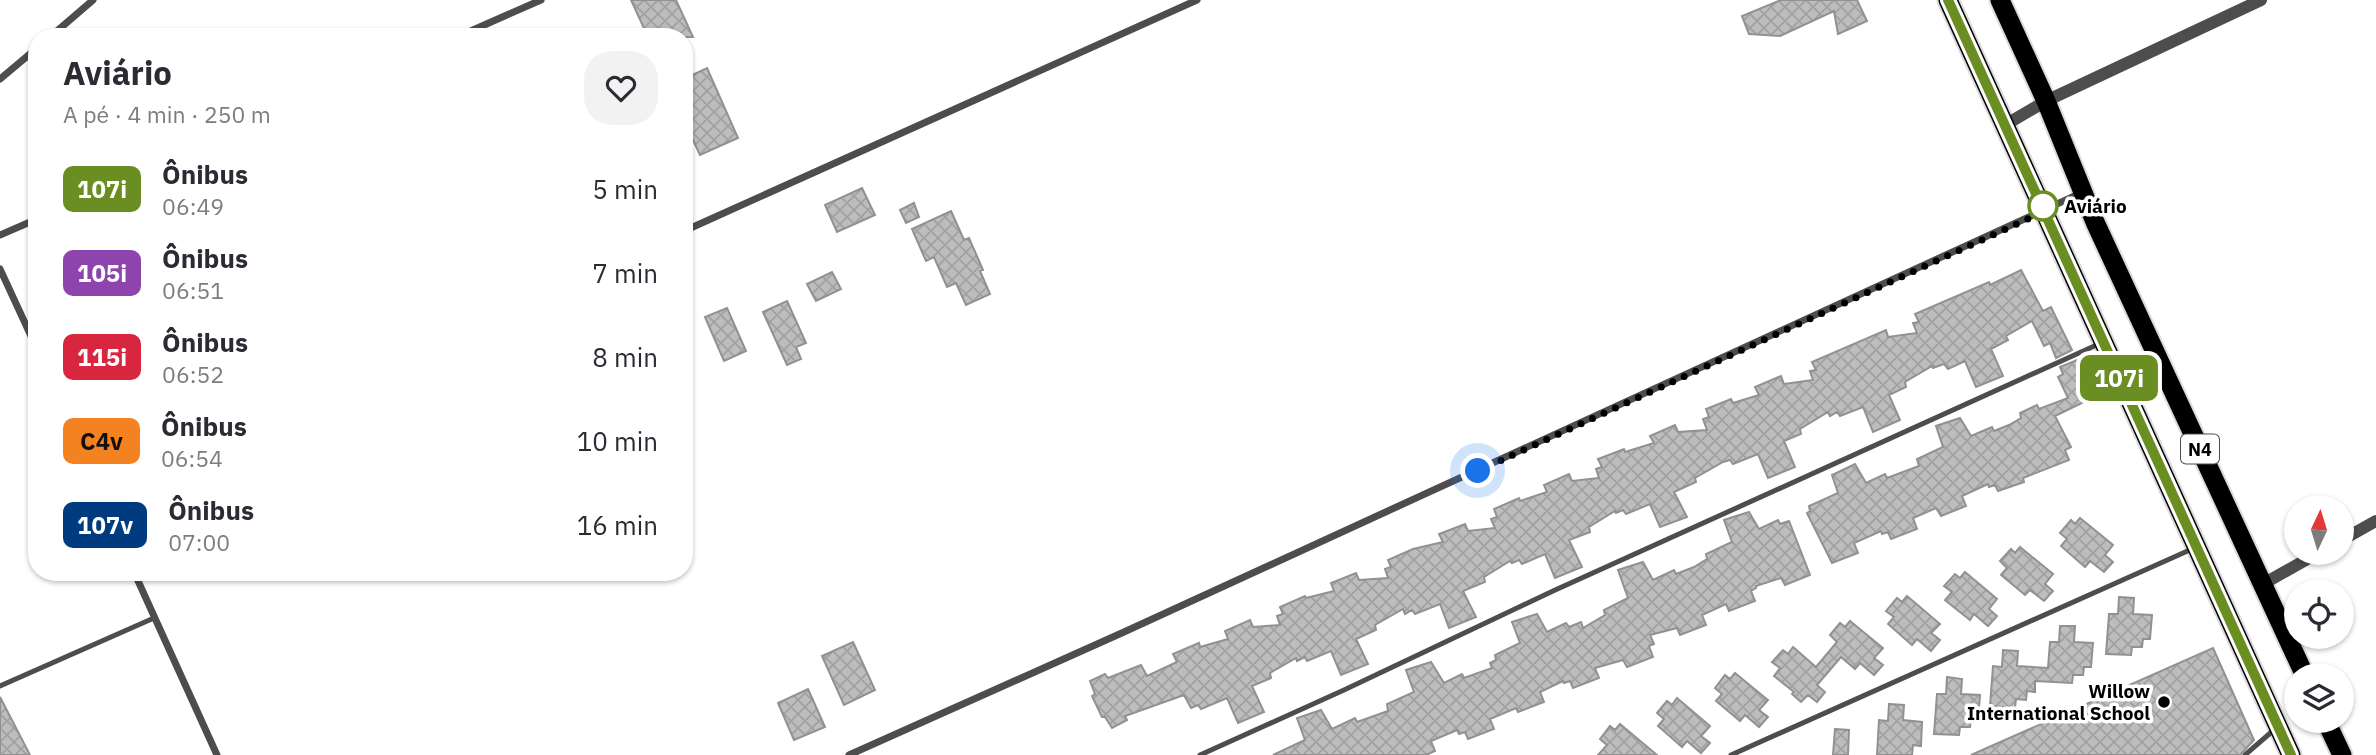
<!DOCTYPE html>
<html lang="pt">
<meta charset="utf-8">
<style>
body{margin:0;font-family:"IBM Plex Sans",sans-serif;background:#f2f2f3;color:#2b2b33;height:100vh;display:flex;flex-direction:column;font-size:26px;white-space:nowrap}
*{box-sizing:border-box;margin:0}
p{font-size:23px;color:#7c7c81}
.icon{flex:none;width:38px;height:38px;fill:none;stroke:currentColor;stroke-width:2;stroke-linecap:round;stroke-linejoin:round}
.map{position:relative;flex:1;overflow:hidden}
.side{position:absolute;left:28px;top:28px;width:665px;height:553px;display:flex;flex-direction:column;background:#fff;border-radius:28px;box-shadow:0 2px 5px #0004}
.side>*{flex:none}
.badge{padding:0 14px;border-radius:10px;font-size:24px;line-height:46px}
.needle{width:46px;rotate:4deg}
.fabs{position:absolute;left:2284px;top:495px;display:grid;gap:14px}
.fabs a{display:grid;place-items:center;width:70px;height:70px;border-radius:50%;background:#fff;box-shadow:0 2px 5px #0004;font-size:35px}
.you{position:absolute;width:35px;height:35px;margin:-18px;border:5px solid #fff;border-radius:50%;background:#1a73e8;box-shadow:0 0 0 10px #1a73e833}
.map>.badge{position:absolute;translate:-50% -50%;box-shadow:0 0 0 4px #fff}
.round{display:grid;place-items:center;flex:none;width:74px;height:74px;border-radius:28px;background:#f2f2f3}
.summary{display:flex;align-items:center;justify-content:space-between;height:119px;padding:0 35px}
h1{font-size:33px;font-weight:700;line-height:52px}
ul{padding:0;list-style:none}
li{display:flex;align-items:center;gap:21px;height:84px;padding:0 35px}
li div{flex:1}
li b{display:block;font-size:26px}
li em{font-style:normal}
li .badge{min-width:77px;font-weight:700;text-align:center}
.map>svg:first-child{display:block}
</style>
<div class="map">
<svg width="2376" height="755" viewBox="0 0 2376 755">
<defs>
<pattern id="building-cross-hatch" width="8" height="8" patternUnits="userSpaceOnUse" patternTransform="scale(1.75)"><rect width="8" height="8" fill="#bdbdbd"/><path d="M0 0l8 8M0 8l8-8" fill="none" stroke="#a1a1a1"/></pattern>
</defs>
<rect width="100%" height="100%" fill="#fff"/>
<path fill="url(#building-cross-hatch)" stroke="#919191" stroke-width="2" d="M631 0H676L693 37H648Z
M1781 0H1857L1867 21 1838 34 1834 11 1780 36 1749 34 1742 16Z
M707 68 738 138 700 155 684 121V79Z
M862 188 875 215 837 232 825 205Z
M914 203 919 217 906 223 900 210Z
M951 211 964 240 969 238 983 270 980 271 990 294 966 305 956 283 947 287 934 257 926 261 912 229Z
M2021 270 2043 311 2051 307 2072 350 2056 358 2050 343 2044 346 2032 321 2006 336 2008 340 1991 349 2003 376 1976 387 1965 361 1948 369 1944 364 1933 368 1932 366 1905 382 1906 387 1889 395 1900 420 1873 432 1863 407 1840 416 1837 412 1830 416 1828 412 1800 429 1801 434 1784 441 1795 467 1768 478 1758 454 1733 464 1730 460 1723 462 1695 478 1696 482 1674 492 1687 517 1660 527 1650 504 1626 514 1623 510 1616 513 1615 511 1589 527 1590 532 1569 540 1582 567 1555 578 1545 554 1522 564 1519 560 1512 563 1510 561 1484 577 1485 582 1463 591 1476 617 1449 628 1440 604 1415 614 1412 610 1405 614 1403 609 1375 625 1376 630 1356 639 1368 664 1341 675 1331 651 1307 661 1305 657 1297 661 1296 658 1270 673 1271 678 1252 686 1264 712 1238 723 1227 698 1201 709 1198 705 1191 708 1184 695 1125 716 1127 720 1112 728 1105 717H1102L1092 696 1095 694 1090 681 1105 674 1108 678 1141 665 1147 676 1177 662 1173 654 1199 643 1200 647 1228 639 1225 631 1250 620 1253 627 1280 625 1277 616 1283 614 1280 607 1305 596 1306 598 1334 591 1331 583 1356 573 1359 580 1388 578 1385 569 1391 567 1388 560 1413 549 1443 542 1439 534 1465 524 1468 531 1495 528 1491 519 1497 517 1494 509 1519 498 1520 501 1547 492 1544 485 1569 474 1572 481 1599 478 1596 469 1602 467 1598 459 1624 449 1625 452 1654 443 1650 436 1675 425 1678 432 1707 430 1703 419 1709 417 1706 409 1731 399 1733 403 1759 395 1755 387 1781 376 1784 384 1813 380 1810 371 1816 370 1812 362 1886 330 1888 337 1917 333 1913 323 1919 322 1915 314 1989 282 1990 285Z
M832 272 841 289 816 301 807 284Z
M787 301 806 343 796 347 801 359 787 365 763 312Z
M727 308 746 351 724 361 705 317Z
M2077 360 2086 379 2081 381 2092 398 2055 416 2071 447 2065 450 2069 460 2023 478 2024 482 1998 491 1995 485 1989 487 1988 484 1962 496 1966 506 1941 516 1936 508 1913 518 1917 529 1891 539 1888 532 1882 534 1881 531 1854 543 1858 553 1832 563 1807 513 1810 511 1809 506 1838 493 1832 475 1855 464 1866 483 1885 474 1887 478 1919 466 1917 459 1943 447 1936 426 1960 418 1971 436 1992 427 1994 431 2009 425 2021 418 2020 413 2037 405 2039 409 2068 398 2058 377 2063 374 2060 367Z
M1749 512 1759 529 1778 520 1780 524 1789 521 1810 575 1785 585 1781 578 1756 586V588L1751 591 1755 601 1729 611 1726 604 1702 615 1706 625 1680 635 1677 628 1650 635 1654 644 1649 646 1653 657 1627 667 1623 660 1595 668 1599 678 1573 688 1570 681 1564 683 1563 681 1540 692 1544 702 1518 712 1516 708 1490 719 1494 729 1468 739 1465 732 1459 734 1457 730 1431 741 1435 751 1426 755H1273L1305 740 1297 718 1321 710 1332 729 1355 718 1357 722 1388 711 1387 704 1414 692 1406 670 1431 662 1444 683 1462 674 1464 678 1492 668 1490 663 1496 660 1495 655 1520 643 1512 622 1537 614 1547 632 1566 623 1569 627 1581 622 1583 628 1605 615 1604 610 1628 598 1618 570 1643 562 1653 580 1674 570 1676 574 1694 567 1707 559 1706 554 1732 542 1724 520Z
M2080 518 2113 545 2105 555 2113 562 2104 572 2090 561 2085 567 2061 546 2067 539 2060 533 2071 520 2075 524Z
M2020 547 2053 574 2045 584 2053 591 2044 601 2030 590 2025 595 2001 575 2007 568 2000 561 2011 549 2015 553Z
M1965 572 1997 599 1989 609 1997 616 1988 626 1974 614 1970 620 1945 600 1952 592 1944 586 1955 574 1960 578Z
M1907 596 1940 624 1931 633 1940 640 1931 651 1917 639 1912 645 1888 624 1894 617 1886 611 1897 598 1902 602Z
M2119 597 2134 598 2133 614 2152 615 2150 639H2143L2142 647H2132L2131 655 2106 654 2109 614H2118Z
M1850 621 1883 648 1874 658 1883 665 1874 675 1860 663 1855 669 1841 657 1817 685 1825 692 1817 702 1808 695 1801 702 1792 694 1794 692 1774 676 1780 668 1772 662 1783 650 1788 654 1793 647 1816 667 1837 642 1830 635 1840 623 1845 627Z
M2060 626H2075L2074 642 2093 643 2091 667H2084L2083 675H2073L2072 683 2035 681V692L2027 691 2026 700 2016 699 2015 708 1990 706 1993 666 2002 667 2003 650 2018 651 2017 666 2048 668 2050 642H2059Z
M853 642 875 690 844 705 822 656Z
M2213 648 2254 740 2240 755H1971Z
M1735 673 1768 700 1759 710 1768 717 1759 727 1745 715 1740 721 1716 701 1722 694 1715 688 1725 675 1730 679Z
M1947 677 1962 679 1961 694 1980 695 1978 720 1971 719 1970 727H1960L1959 735 1934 734 1937 694H1946Z
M808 689 825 727 794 740 778 703Z
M0 697 30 755H0Z
M1677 698 1710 726 1701 736 1710 743 1701 753 1687 741 1682 747 1658 726 1664 719 1657 713 1667 701 1672 705Z
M1889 704 1904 705 1903 720 1922 722 1921 746 1913 745 1912 755H1877L1879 720 1888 721Z
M1620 724 1657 755H1598L1607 745 1600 739 1610 726 1615 730Z
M1835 729 1849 730 1848 755H1833Z"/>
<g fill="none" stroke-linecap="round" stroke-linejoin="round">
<defs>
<path id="trunk" d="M1948 0 2291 755
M2000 0 2046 101 2095 222 2305 676
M2326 721 2342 755"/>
</defs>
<use href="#trunk" stroke="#dbdbdb" stroke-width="23"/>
<path stroke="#4d4d4d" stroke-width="5" d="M0 686 154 618
M1200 755 1344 690 1553 591 2101 343
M1731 755 2192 549
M2245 755 2275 729"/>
<path stroke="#4d4d4d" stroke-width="7" d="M50 37 93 0
M457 37 541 0
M0 79 37 48
M684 231 1197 0
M0 235 37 219
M0 269 37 349
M134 572 217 755
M849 755 1124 632 2081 193"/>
<path stroke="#4d4d4d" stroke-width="12" d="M2005 125 2046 101 2261 0
M2342 540 2376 521
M2263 584 2318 553"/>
<use href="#trunk" stroke="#000" stroke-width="19"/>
</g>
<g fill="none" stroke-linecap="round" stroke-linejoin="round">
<defs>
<path id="line" d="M1948 0 2291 755"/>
</defs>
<use href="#line" stroke="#fff" stroke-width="16"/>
<use href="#line" stroke="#6b8e23" stroke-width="10"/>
<path stroke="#000" stroke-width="7" stroke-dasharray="0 12.6" d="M1478 471 2045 211 2043 206"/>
</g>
<circle fill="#fff" stroke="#6b8e23" stroke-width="3.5" cx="2043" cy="206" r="14"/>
<circle fill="#000" stroke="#fff" stroke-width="2.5" cx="2164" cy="702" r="7"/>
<g text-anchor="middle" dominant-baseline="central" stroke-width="7" stroke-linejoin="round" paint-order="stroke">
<rect fill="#fff" stroke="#4c4c4c" stroke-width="2" x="2181" y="434.5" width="38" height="29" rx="5"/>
<g font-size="18" font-weight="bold" fill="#000">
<text x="2200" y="449">N4</text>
</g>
<g font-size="19" font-weight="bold" fill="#000" stroke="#fff" text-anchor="start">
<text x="2064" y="206">Aviário</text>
</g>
<g font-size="19" font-weight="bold" fill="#000" stroke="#fff" text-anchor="end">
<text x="2150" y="691">Willow<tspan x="2150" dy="22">International School</tspan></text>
</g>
</g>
</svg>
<div class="fabs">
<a><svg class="needle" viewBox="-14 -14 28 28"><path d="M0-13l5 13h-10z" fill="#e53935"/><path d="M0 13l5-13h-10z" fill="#7c7c81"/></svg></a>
<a><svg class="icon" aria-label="locate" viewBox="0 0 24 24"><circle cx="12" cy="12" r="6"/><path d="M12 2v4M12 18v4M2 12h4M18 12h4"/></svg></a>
<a><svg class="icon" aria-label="layers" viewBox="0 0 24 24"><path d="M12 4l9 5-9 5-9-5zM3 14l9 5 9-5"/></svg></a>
</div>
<div class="you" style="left:1478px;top:471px"></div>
<b class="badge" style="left:2119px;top:378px;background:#6b8e23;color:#fff">107i</b>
<section class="side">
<div class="summary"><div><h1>Aviário</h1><p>A pé · 4 min · 250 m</p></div><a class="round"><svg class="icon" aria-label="heart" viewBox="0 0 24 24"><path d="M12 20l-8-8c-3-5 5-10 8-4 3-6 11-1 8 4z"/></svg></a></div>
<ul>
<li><span class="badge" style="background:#6b8e23;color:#fff">107i</span><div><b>Ônibus</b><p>06:49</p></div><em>5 min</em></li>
<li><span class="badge" style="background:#8e44ad;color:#fff">105i</span><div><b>Ônibus</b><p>06:51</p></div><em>7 min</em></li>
<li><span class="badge" style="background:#d7263d;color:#fff">115i</span><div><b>Ônibus</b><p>06:52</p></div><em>8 min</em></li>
<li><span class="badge" style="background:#f58220;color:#111">C4v</span><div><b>Ônibus</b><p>06:54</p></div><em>10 min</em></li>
<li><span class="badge" style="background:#003b80;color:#fff">107v</span><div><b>Ônibus</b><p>07:00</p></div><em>16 min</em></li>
</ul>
</section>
</div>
